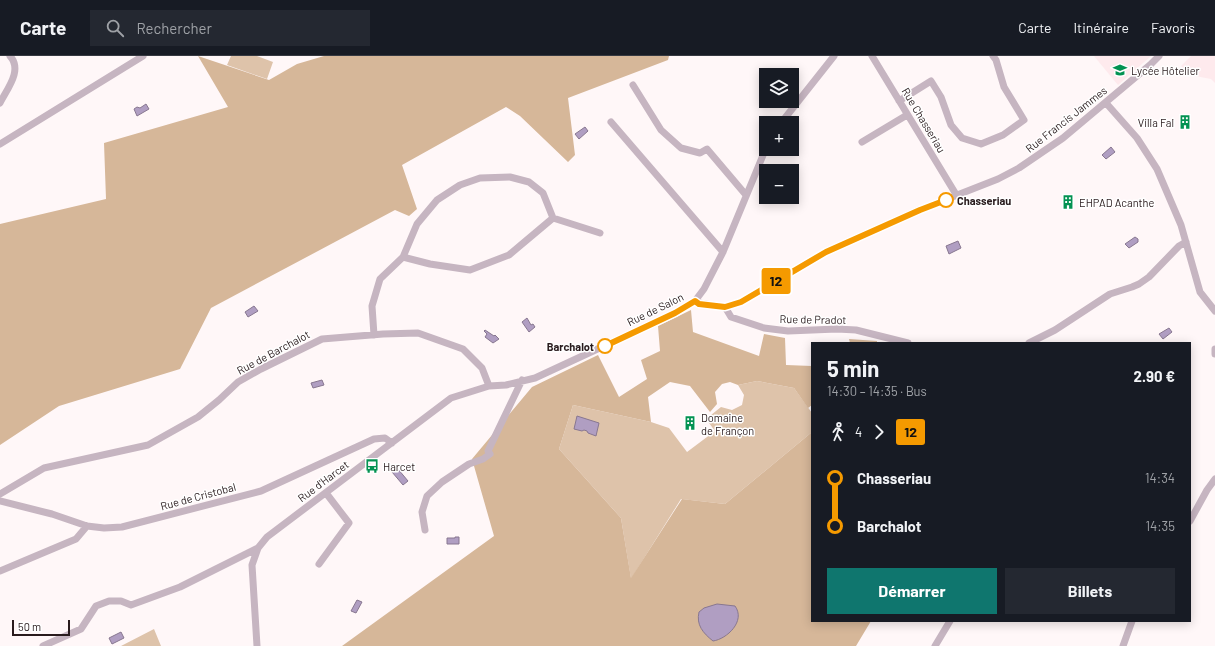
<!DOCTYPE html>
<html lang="fr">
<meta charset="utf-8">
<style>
body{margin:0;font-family:Barlow,sans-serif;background:#242831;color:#f1f3f6;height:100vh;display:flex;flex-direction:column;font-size:15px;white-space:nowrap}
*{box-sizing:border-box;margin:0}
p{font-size:13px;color:#9ea1a6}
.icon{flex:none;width:22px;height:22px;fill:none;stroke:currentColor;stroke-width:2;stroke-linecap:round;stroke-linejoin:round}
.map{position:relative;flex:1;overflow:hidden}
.drawer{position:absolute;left:811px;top:286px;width:380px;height:280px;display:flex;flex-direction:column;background:#171b24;border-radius:0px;box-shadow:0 2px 10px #0003}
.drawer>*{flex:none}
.badge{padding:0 8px;border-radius:3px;font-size:14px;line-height:26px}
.controls{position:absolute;left:759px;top:12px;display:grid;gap:8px}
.controls a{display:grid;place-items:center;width:40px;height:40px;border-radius:0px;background:#171b24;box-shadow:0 2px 10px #0003;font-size:20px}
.scale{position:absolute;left:12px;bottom:10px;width:58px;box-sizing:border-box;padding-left:4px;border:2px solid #291b1d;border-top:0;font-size:11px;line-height:14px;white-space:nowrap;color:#291b1d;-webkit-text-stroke:3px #fff;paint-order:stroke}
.map>.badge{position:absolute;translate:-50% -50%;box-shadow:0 0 0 2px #fff}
.legs{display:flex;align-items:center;gap:6px;height:44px;padding:0 16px;font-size:13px}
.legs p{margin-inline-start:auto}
.overview{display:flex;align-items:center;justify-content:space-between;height:68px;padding:0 16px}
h1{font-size:22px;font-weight:700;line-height:30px}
.primary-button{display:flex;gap:8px;margin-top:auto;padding:8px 16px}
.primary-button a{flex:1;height:46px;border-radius:0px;background:#0f766e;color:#fff;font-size:16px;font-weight:700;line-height:46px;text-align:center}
.primary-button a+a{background:#242831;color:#f1f3f6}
ul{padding:0 16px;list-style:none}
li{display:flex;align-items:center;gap:14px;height:48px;font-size:15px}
li i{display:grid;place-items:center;width:6px;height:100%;margin:0 5px;background:currentColor}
li i::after{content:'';width:10px;height:10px;margin:-5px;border:3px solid;border-radius:50%;background:#171b24}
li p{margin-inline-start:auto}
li:first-child i{background:linear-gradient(#0000 50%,currentColor 0)}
li:last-child i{background:linear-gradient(currentColor 50%,#0000 0)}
header{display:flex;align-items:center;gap:24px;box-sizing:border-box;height:56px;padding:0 20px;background:#171b24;border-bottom:1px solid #363941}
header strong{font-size:19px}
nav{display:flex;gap:22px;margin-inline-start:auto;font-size:14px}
.search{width:280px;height:36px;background:#242831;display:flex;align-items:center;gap:10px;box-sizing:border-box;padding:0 14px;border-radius:0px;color:#9ea1a6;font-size:15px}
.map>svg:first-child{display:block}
</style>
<header>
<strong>Carte</strong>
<div class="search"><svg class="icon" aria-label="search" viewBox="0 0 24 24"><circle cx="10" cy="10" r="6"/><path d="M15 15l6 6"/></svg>Rechercher</div>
<nav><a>Carte</a><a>Itinéraire</a><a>Favoris</a></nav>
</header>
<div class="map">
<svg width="1215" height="590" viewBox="0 0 1215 590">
<rect width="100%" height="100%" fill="#fff7f8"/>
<path fill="#feeaed" d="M1094 0H1151L1118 29Z
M1191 0H1215V27L1211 23 1195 20 1181 10Z"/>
<path fill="#dec3aa" d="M231 0H257L273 6 267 23 227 9Z
M757 325 794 332 812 357V376L725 448 681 443 631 523 621 462 559 393 573 349 651 366 669 372 687 396 715 375 706 363 721 351 732 354 742 349 744 339 738 329Z
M154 573 161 590H121Z"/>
<path fill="#d6b799" d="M198 0 269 24 297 8 324 0H669L668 4 568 42 575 99 568 106 520 60 506 51 402 109 417 153 409 160 395 154 211 252 180 313 59 350 0 389V168L106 143 104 87 228 51Z
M691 254 693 276 759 300 764 278 785 282 786 309 812 310V349L808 352 794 332 757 325 738 329 730 326 722 328 715 336 717 348 710 356 690 330 670 326 648 341 651 366 573 349 559 393 621 462 631 522 682 443 725 448 812 376V565H871L856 590H342L494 480 472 403 532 331 598 299 619 341 647 323 641 304 660 295 658 270Z
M849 283 877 285V287H850Z"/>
<path fill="#b09ec2" stroke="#887790" d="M146 48 149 53 137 60 134 53 137 51 140 52Z
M585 71 588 75 579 83 575 78Z
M1111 91 1115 96 1106 103 1102 99Z
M1135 181 1138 183V186L1129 192 1125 188Z
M958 185 961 192 949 198 946 190Z
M254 250 258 255 248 261 245 256Z
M527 262 531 269 533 268 535 271 529 276 522 266Z
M1169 272 1172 276 1163 283 1159 278Z
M485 274 494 280 495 279 499 283 493 287 485 281 487 278 484 275Z
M322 324 324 329 313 332 311 327Z
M577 360 599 367 596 380 588 377 587 375 584 374 582 375 574 373Z
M398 413 408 425 403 429 392 416Z
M455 481H459V488H447V482H455Z
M357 544 362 546 356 557 351 555Z
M717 548 735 550C746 565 727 583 713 585 703 577 696 569 699 556L704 552Z
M121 576 124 582 112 588 109 582Z"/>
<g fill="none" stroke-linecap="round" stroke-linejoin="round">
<path stroke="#c6b5c1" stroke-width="7" d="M872 0 957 140
M633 29 661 74 681 92 700 97 707 93 746 139
M899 45 931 25 941 41 951 69 962 82 981 88 1003 79 1024 64 1004 31 996 4 993 0
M0 47C7 33 23 14 10 0
M1106 47 1137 82 1157 113 1181 169 1200 236 1215 255
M611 66 723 196
M781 67 834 0
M862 86 907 59
M0 88 143 0
M403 201 430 208 470 214 509 199 553 162
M695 245 699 247 725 251 741 246 826 196 919 154 998 123 1019 112 1063 82 1150 9 1159 0
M725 251 731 261 764 272 788 275 837 273 856 274 908 287
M374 279 372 250 380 223 403 201 417 168 437 144 460 129 480 122 510 121 529 126 543 137 553 162 600 177
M1029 287 1055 274 1110 238 1132 231 1139 228 1149 221 1179 190 1186 186
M1215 293V298
M0 438 44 412 148 389 198 361 219 344 238 326 261 313 322 283 383 278 418 277 463 293 482 312 489 330
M0 445 52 458 87 470 104 472 122 471 261 435 374 383 385 382 392 387
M1190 465 1207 434 1215 423
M425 474 422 456 427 440 442 426 469 408 483 403 490 398 488 395 522 324
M319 508 349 467 326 437
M0 515 76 483 87 470
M43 590 81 573 96 550 109 545H121L131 549 180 531 258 492
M257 590 252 509 258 492 267 481 451 342 489 330 506 329 535 322 675 257 695 245 704 233 723 196 766 92
M935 590 950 565
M1123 590 1132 565"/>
</g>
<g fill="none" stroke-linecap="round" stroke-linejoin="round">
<defs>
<path id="line-1" d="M605 290 675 257 695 245 699 248 725 251 741 246 826 196 920 154 946 144"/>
</defs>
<use href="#line-1" stroke="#fff" stroke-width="9"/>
<use href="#line-1" stroke="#f59a00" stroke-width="6"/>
</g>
<defs>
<symbol id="school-bare" viewBox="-9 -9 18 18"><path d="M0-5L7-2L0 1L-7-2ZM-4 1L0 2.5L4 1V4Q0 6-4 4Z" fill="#039252" stroke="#fff" stroke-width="2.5" paint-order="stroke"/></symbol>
<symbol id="building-bare" viewBox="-9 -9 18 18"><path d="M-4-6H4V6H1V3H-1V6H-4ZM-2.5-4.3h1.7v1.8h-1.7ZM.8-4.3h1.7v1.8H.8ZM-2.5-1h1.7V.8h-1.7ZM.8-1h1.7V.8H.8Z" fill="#039252" stroke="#fff" stroke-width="2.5" paint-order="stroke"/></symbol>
<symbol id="bus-bare" viewBox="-9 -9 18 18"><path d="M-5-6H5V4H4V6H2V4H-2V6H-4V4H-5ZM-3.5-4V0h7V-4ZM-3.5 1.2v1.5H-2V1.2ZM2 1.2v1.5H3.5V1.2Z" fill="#039252" stroke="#fff" stroke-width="2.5" paint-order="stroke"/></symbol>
</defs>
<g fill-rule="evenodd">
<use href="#school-bare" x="1110" y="4" width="20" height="20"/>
<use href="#building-bare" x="1175" y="56" width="20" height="20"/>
<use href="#building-bare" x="1058" y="136" width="20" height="20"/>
<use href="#building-bare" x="680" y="357" width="20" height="20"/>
<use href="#bus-bare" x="362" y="400" width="20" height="20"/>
</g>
<g fill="#fff" stroke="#f59a00" stroke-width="2">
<circle cx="946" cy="144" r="7"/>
<circle cx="605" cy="290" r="7"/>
</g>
<g text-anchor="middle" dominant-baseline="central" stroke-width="3" stroke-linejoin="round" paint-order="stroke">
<g font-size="11" fill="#291b1d" stroke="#fff" text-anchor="start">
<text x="1131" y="14">Lycée Hôtelier</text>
<text x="1174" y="66" text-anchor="end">Villa Fal</text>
<text x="1079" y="146">EHPAD Acanthe</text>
<text x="701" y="361">Domaine<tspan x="701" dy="13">de Françon</tspan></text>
<text x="383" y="410">Harcet</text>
</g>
<g font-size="11" fill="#291b1d" stroke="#fff">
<text transform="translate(1066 63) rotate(-38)">Rue Francis Jammes</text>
<text transform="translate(924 64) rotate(59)">Rue Chasseriau</text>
<text transform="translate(655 253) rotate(-26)">Rue de Salon</text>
<text transform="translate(813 263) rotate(1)">Rue de Pradot</text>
<text transform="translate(273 296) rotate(-28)">Rue de Barchalot</text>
<text transform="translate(323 425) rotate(-37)">Rue d'Harcet</text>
<text transform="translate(198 440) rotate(-15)">Rue de Cristobal</text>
</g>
<g font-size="11" font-weight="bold" fill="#291b1d" stroke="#fff" text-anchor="start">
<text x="957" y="144">Chasseriau</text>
<text x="594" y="290" text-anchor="end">Barchalot</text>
</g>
</g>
</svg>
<div class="controls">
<a><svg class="icon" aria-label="layers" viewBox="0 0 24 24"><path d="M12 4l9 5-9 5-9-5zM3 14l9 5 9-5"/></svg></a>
<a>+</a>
<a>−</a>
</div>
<div class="scale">50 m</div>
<b class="badge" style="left:776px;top:225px;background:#f59a00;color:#111">12</b>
<section class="drawer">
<div class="overview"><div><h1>5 min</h1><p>14:30 – 14:35 · Bus</p></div><b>2.90 €</b></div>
<div class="legs"><svg class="icon" aria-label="walk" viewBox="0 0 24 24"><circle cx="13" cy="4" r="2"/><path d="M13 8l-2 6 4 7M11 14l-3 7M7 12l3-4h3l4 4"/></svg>4<svg class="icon" aria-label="forward" viewBox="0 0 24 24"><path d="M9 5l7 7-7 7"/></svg><b class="badge" style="background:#f59a00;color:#111">12</b></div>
<ul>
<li><i style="color:#f59a00"></i><b>Chasseriau</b><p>14:34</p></li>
<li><i style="color:#f59a00"></i><b>Barchalot</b><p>14:35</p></li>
</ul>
<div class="primary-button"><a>Démarrer</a><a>Billets</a></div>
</section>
</div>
